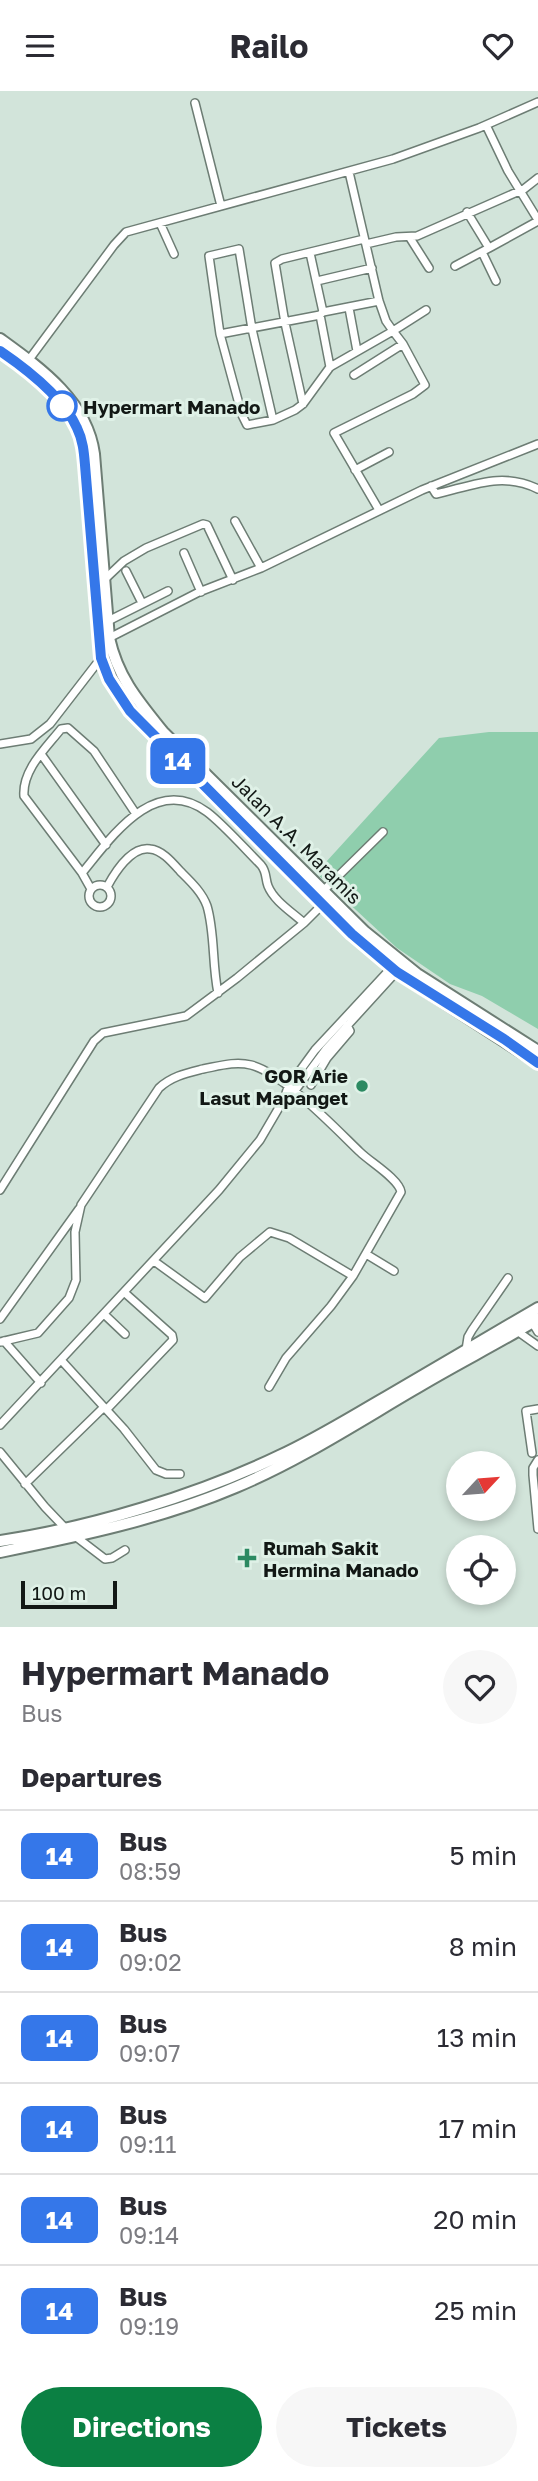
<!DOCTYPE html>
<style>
body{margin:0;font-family:"Golos Text",sans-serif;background:#f7f7f7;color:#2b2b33;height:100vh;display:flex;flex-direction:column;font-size:26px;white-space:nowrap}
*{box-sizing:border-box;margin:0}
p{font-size:23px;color:#7c7c81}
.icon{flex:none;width:38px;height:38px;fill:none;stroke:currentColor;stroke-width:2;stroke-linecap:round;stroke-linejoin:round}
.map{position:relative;height:1536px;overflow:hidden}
.sheet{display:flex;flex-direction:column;background:#fff;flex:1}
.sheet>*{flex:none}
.badge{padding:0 14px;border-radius:10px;font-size:24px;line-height:46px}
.needle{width:46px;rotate:64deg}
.buttons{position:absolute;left:446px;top:1360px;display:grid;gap:14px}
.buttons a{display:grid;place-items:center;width:70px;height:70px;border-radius:50%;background:#fff;box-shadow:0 4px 10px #0003;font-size:35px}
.scale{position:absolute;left:21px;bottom:18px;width:96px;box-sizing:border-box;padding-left:7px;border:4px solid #121815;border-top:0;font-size:19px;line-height:24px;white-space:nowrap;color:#121815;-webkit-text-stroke:5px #dff1e7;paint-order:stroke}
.map>.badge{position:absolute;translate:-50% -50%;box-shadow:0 0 0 4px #fff}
h2{padding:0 21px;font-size:26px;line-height:63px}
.round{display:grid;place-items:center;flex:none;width:74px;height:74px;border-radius:37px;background:#f7f7f7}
.headline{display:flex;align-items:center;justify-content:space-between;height:119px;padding:0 21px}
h1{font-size:33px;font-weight:700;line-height:52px}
.cta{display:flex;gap:14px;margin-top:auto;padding:14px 21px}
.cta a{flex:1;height:80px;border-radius:42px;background:#0b8043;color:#fff;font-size:28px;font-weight:700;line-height:80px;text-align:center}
.cta a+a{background:#f7f7f7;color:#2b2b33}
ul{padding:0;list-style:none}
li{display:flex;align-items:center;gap:21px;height:91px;padding:0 21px;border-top:2px solid #e1e1e2}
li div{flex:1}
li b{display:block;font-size:26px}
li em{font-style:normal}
li .badge{min-width:77px;font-weight:700;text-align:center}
header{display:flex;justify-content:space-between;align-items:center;height:91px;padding:0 21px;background:#fff;font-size:32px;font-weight:700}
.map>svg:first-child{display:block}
</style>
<header><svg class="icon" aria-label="menu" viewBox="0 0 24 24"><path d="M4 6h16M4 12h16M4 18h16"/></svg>Railo<svg class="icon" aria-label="heart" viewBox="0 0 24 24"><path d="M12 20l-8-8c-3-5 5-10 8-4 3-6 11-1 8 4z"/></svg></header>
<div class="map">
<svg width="538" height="1536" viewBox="0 0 538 1536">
<rect width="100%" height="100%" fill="#d2e4da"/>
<path fill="#8fcead" d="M489 641H538V938L482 905 450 893 397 857 316 782 439 647Z"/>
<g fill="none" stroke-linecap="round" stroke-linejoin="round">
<defs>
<path id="minor" d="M195 12 221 115
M486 34 508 80 538 129
M467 121 489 157 538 130
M160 132 174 163
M410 147 429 177
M366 153 396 146 417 145 524 98 538 87
M482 161 496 190
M310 162 323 221
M455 175 489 157
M317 190 372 177
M349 217 357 260
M320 224 330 276
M220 243 320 224 323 221 379 210
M403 253 393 240 426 219
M28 270 114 154 126 141 393 68 479 37 538 11
M354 284 403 253 425 294 413 303 334 342 379 419
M303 313 285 232 275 172 282 168 364 148
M273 329 252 238 239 158 209 165 220 243 242 324 247 334 273 329 295 319 303 313 330 276 393 240 386 230 379 210 349 81
M355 379 389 361
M431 395 436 403C472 395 502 380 538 398
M235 430 261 477
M184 462 201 501
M126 480 142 512
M105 488 124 470 146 457 203 433 207 434 233 489
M108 530 168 500
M109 547 199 501 261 477 422 399 538 353
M0 653 31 648 50 633 101 567
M41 663 106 754
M82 782 24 705C22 679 46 657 61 638L68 637 94 660 136 723
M89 805a11 11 0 1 1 22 0a11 11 0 1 1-22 0Z
M107 796C114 783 131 755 150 758 162 759 172 771 180 780 190 790 202 801 207 815 215 842 212 873 218 902
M91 798 82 782C111 747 154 682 207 721 223 733 246 759 261 774 267 781 265 787 268 795 274 810 292 821 304 832L322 814
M323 800 383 741
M311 994 327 967 350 940 347 934
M284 1008 291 1005 326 958 399 878
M0 1099 94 950 103 942 186 925 237 887 304 832
M366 1163 394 1180
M154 1170 205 1207 240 1166 270 1141 289 1147 353 1185
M105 1224 125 1243
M0 1228 79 1118
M532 1231 538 1241
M517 1240 538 1255
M4 1250 41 1292
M0 1251 38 1242 69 1207 76 1189 75 1141 81 1114 159 997C172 985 187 982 203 978 219 975 235 970 251 974 283 982 335 1037 360 1061 370 1071 399 1088 401 1101L353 1185 331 1215 286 1267 269 1296
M466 1259 468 1246 472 1239 508 1187
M62 1270 124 1338 156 1379 166 1383H180
M107 1318 173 1249 172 1244 125 1202
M0 1334 219 1099 260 1049 284 1008 288 996 315 959 394 874
M0 1361 45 1416 65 1437
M532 1362 526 1320 538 1318
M538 1369 533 1377V1384L538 1438
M25 1393 104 1316
M75 1445 105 1468 112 1467 125 1459"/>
<path id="highway" d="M0 248C40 277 87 310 94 363L109 547C118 587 138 610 163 641L365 841 417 883 538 960
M0 260C28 279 63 306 77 337 83 349 84 362 85 374L101 567 109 588 130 620 352 843 397 881 538 972
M0 1450C89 1437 198 1404 279 1365 316 1348 351 1326 386 1306 437 1276 487 1247 538 1217
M0 1461C79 1445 161 1428 236 1396 298 1370 355 1333 413 1299 454 1274 497 1253 538 1228"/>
</defs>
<use href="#minor" stroke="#6d7d74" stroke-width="10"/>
<use href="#highway" stroke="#6d7d74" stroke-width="14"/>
<use href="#minor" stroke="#fff" stroke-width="7"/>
<use href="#highway" stroke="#fff" stroke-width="10"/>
</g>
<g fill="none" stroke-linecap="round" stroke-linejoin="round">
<defs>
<path id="line" d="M0 260C28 279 63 306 77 337 83 349 84 362 85 374L101 567 109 588 130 620 352 843 397 881 504 948 538 972"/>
</defs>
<use href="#line" stroke="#fff" stroke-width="16"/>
<use href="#line" stroke="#3577e9" stroke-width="10"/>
</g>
<circle fill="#fff" stroke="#3577e9" stroke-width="3.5" cx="62" cy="315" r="14"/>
<g fill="#2c8a62" stroke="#dff1e7" stroke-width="2.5">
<circle cx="362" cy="995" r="7"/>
<path d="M243.5 1456.5h7v7h7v7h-7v7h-7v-7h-7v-7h7z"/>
</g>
<g text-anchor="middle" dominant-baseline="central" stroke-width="6" stroke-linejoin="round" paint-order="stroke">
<g font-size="19" font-weight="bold" fill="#121815" stroke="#dff1e7" text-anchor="start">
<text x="83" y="315">Hypermart Manado</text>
</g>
<g font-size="19" fill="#121815" stroke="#dff1e7">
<text transform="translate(297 748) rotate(45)">Jalan A.A. Maramis</text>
</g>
<g font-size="19" font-weight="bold" fill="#121815" stroke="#dff1e7" text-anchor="end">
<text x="348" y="984">GOR Arie<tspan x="348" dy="22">Lasut Mapanget</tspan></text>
<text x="263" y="1456" text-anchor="start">Rumah Sakit<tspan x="263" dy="22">Hermina Manado</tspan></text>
</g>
</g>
</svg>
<div class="buttons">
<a><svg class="needle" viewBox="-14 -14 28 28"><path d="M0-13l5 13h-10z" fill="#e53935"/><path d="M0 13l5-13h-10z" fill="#7c7c81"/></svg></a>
<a><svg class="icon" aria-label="locate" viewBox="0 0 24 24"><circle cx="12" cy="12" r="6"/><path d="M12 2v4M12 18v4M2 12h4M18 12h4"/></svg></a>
</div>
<div class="scale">100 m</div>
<b class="badge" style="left:178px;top:670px;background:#3577e9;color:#fff">14</b>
</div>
<section class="sheet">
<div class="headline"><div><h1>Hypermart Manado</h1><p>Bus</p></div><a class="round"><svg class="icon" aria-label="heart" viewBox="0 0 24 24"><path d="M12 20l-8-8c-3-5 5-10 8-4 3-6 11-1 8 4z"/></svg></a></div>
<h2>Departures</h2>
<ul>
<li><span class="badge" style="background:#3577e9;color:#fff">14</span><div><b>Bus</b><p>08:59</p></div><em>5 min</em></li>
<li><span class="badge" style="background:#3577e9;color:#fff">14</span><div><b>Bus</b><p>09:02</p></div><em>8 min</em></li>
<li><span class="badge" style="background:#3577e9;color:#fff">14</span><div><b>Bus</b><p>09:07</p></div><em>13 min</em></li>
<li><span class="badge" style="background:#3577e9;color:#fff">14</span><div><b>Bus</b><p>09:11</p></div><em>17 min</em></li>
<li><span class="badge" style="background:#3577e9;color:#fff">14</span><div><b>Bus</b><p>09:14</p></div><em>20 min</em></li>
<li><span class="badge" style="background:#3577e9;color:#fff">14</span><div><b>Bus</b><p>09:19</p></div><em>25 min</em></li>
</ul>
<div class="cta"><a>Directions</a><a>Tickets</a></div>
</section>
